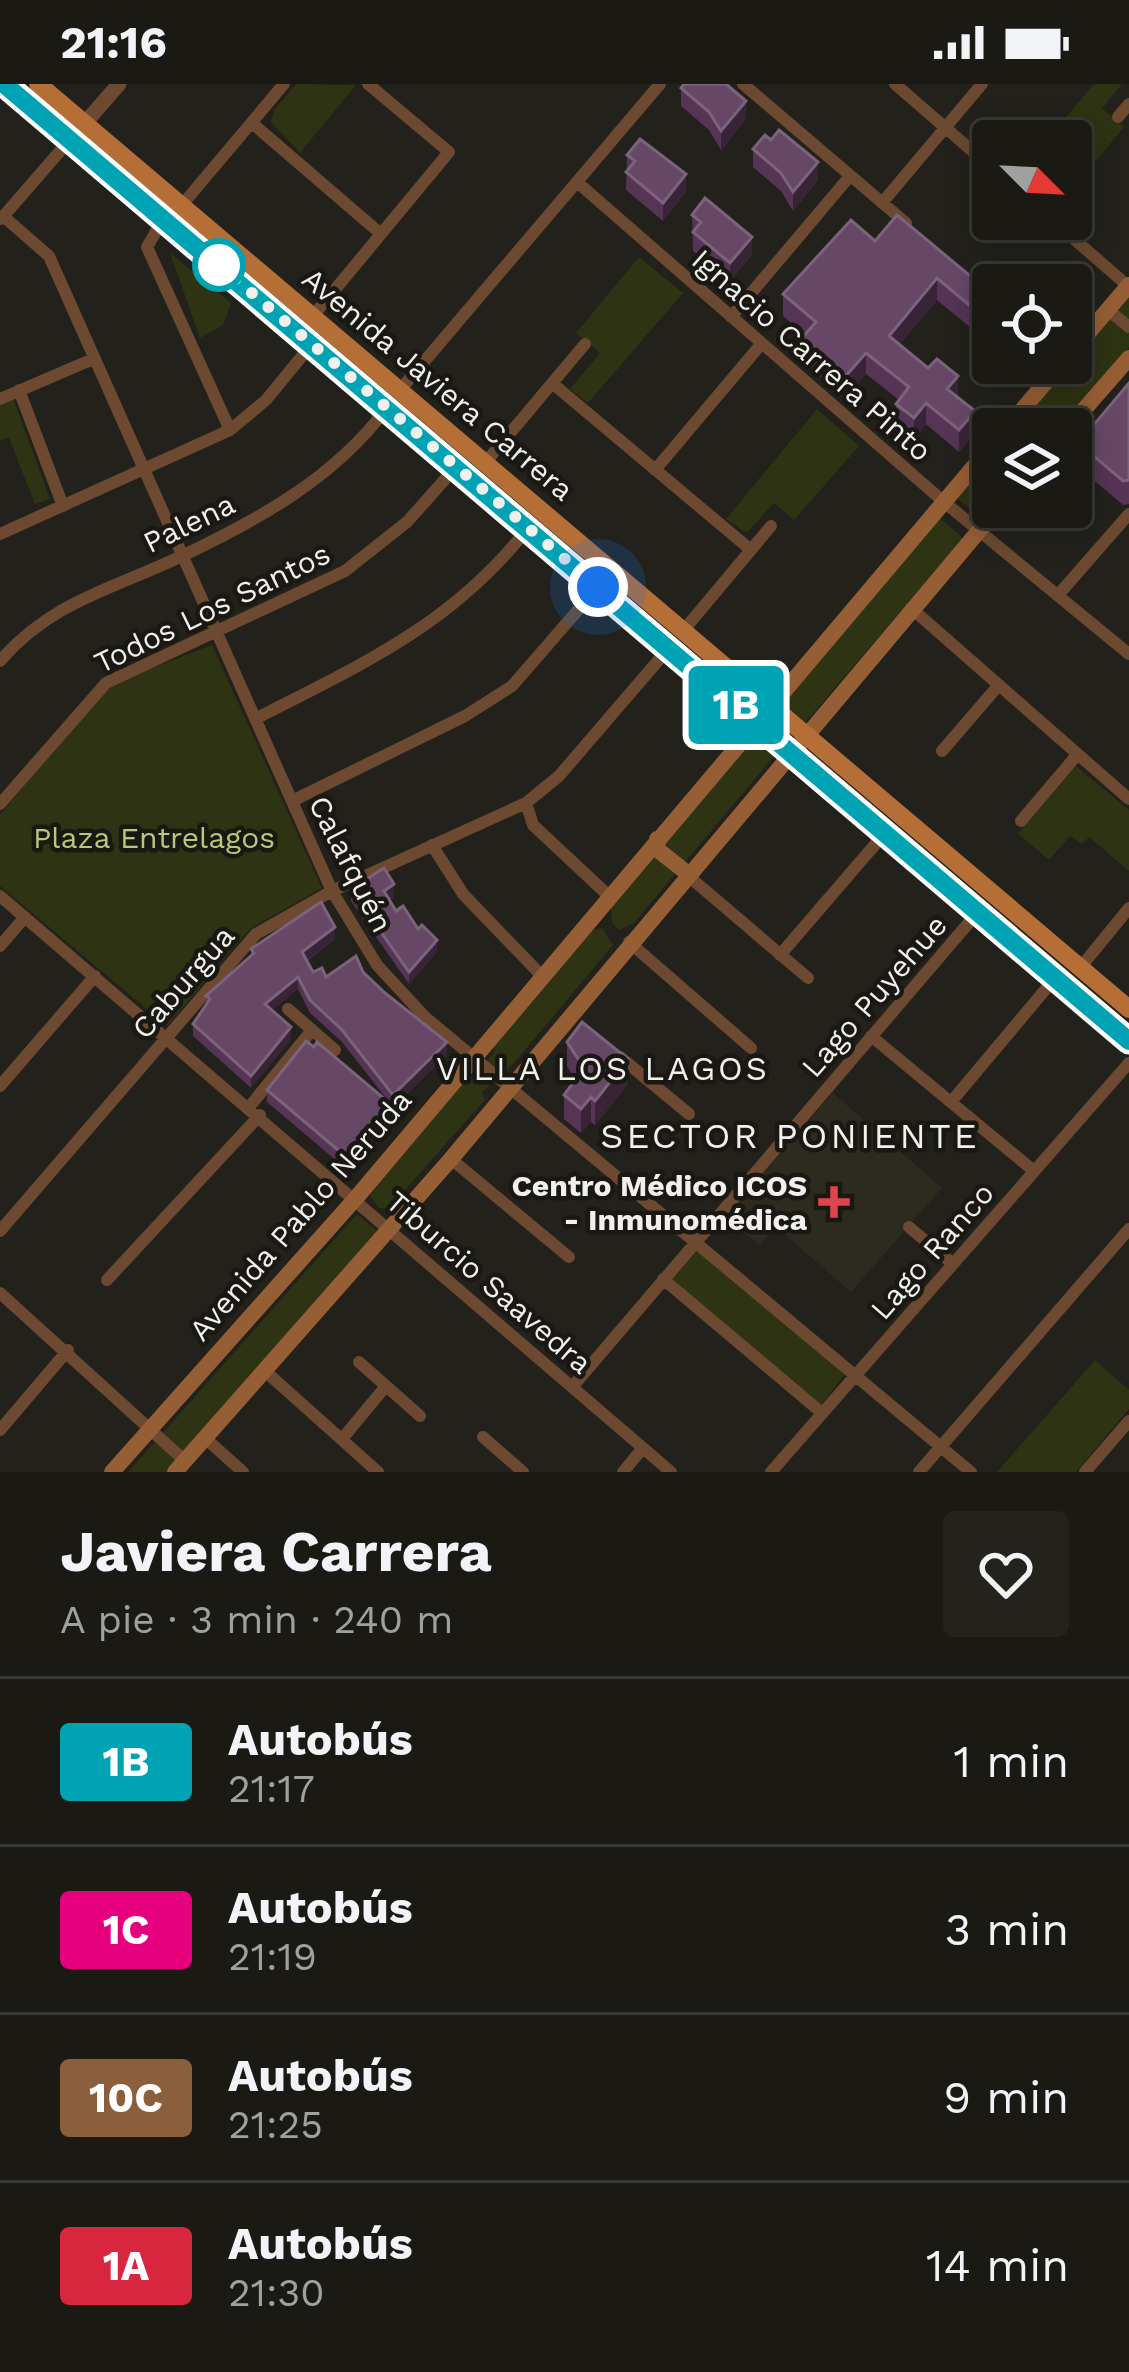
<!DOCTYPE html>
<html lang="es">
<meta charset="utf-8">
<style>
body{margin:0;font-family:"Work Sans",sans-serif;background:#23221d;color:#f1f3f6;height:100vh;display:flex;flex-direction:column;font-size:45px;white-space:nowrap}
*{box-sizing:border-box;margin:0}
p{font-size:39px;color:#9fa0a0}
.icon{flex:none;width:66px;height:66px;fill:none;stroke:currentColor;stroke-width:2;stroke-linecap:round;stroke-linejoin:round}
.map{position:relative;height:1388px;overflow:hidden}
.side{display:flex;flex-direction:column;background:#1a1914;flex:1}
.side>*{flex:none}
.badge{padding:0 24px;border-radius:9px;font-size:42px;line-height:78px}
.needle{width:78px;rotate:114deg}
.controls{position:absolute;left:972px;top:36px;display:grid;gap:24px}
.controls a{display:grid;place-items:center;width:120px;height:120px;border-radius:12px;background:#1a1914;box-shadow:0 6px 30px #0003,0 0 0 3px #383834;font-size:60px}
.you{position:absolute;width:60px;height:60px;margin:-30px;border:9px solid #fff;border-radius:50%;background:#1a73e8;box-shadow:0 0 0 18px #1a73e833}
.map>.badge{position:absolute;translate:-50% -50%;box-shadow:0 0 0 6px #fff}
.round{display:grid;place-items:center;flex:none;width:126px;height:126px;border-radius:12px;background:#23221d}
.overview{display:flex;align-items:center;justify-content:space-between;height:204px;padding:0 60px}
h1{font-size:57px;font-weight:700;line-height:90px}
ul{padding:0;list-style:none}
li{display:flex;align-items:center;gap:36px;height:168px;padding:0 60px;border-top:3px solid #383834}
li div{flex:1}
li b{display:block;font-size:45px}
li em{font-style:normal}
li .badge{min-width:132px;font-weight:700;text-align:center}
.status{display:flex;justify-content:space-between;align-items:center;height:84px;padding:0 60px;background:#1a1914;direction:ltr}
.status svg{height:33px;fill:currentColor}
.map>svg:first-child{display:block}
</style>
<div class="status"><b>21:16</b><svg viewBox="0 0 49 12"><path d="M0 12V9h3v3zM5 12V6h3v6zM10 12V3h3v9zM15 12V0h3v12zM26 1h20v11H26zM47 4h2v5h-2z"/></svg></div>
<div class="map">
<svg width="1129" height="1388" viewBox="0 0 1129 1388">
<rect width="100%" height="100%" fill="#22211b"/>
<path fill="#2d2b1f" d="M833 1009 942 1104 851 1208 776 1143 759 1161 726 1132Z"/>
<path fill="#2e3313" d="M296 0 356 1 300 69 271 38 274 26Z
M1094 0H1122L1102 24 1124 43 1071 107V57H1046Z
M170 169 231 219 223 241 200 254Z
M639 173 683 209 588 319 570 305 600 269 576 249Z
M1129 212V263L1057 345H1016Z
M13 314 50 415 35 420 9 354 0 356V319Z
M817 325 859 362 794 436 774 419 747 449 726 435Z
M993 372V419L980 434 957 414Z
M516 414 635 516C593 497 540 453 516 414Z
M940 434 963 454 804 640 780 620Z
M212 561 322 804 251 844 167 942 0 802V731L98 613 121 596Z
M764 656 774 672 634 839 620 846 612 839 611 821 748 660Z
M1076 682 1129 726V787L1089 753 1082 760 1070 752 1049 776 1018 750Z
M602 844 613 861 515 978 482 1008 485 1016 388 1125 379 1124 369 1111 459 997 472 993 494 969V960L592 846Z
M357 1130 379 1149 169 1388H128Z
M697 1165 845 1290 820 1322 670 1197Z
M1095 1276 1129 1306V1325L1076 1388H997Z"/>
<g fill="none" stroke-linecap="round" stroke-linejoin="round">
<path stroke="#6c4930" stroke-width="12" d="M743 0 906 139
M895 0 993 85
M1118 33 1129 20
M252 39 381 150
M577 98 944 418 1129 570
M882 119 982 0
M182 121 284 0
M3 132 49 172 332 807 377 881 425 933 971 1388
M164 134 147 163 230 346
M1 135 74 51
M1051 135 1128 202
M1108 226 1129 243
M313 232 449 68 368 0
M731 233 850 92
M552 299 751 466
M19 306 63 422
M400 306 660 0
M0 315 93 275
M485 379 585 260
M655 386 762 259
M0 450 230 346 266 316 312 260
M1059 510 1129 430
M911 524 1129 715
M683 547 771 442
M0 577C53 516 114 505 184 471 260 435 335 393 386 325
M255 635C362 580 452 541 528 444
M942 667 998 602
M292 717 465 632 512 602 598 503
M526 719 533 741 609 812
M0 720 106 599 345 487 407 438 456 383
M1021 737 1077 671
M432 761 463 810 542 892
M686 790 808 894
M0 812 671 1388
M629 858 751 964
M0 862 25 833
M780 871 885 749
M1080 884 1129 824
M288 925 335 966
M871 952 1034 1087
M620 973 689 1030
M0 1002 95 892
M951 1018 1055 894
M250 1022 312 946
M451 1075 569 1173
M909 1143 953 1180
M0 1147 256 850 332 807 526 719 559 692 669 564
M663 1195 822 1329
M107 1196 260 1031
M0 1209 185 1377
M359 1278 420 1332
M265 1287 378 1388
M573 1302 978 828
M0 1346 68 1266
M483 1353 523 1388
M205 1354 243 1388
M342 1355 386 1302
M623 1388 642 1365
M771 1388 1129 979
M919 1388 1129 1145
M1085 1388 1129 1337"/>
<path stroke="#6c4930" stroke-width="15" d="M85 39 119 0"/>
<path stroke="#965e35" stroke-width="16" d="M1071 269 1129 201
M1006 345 1062 279
M1067 345 1129 274
M657 755 658 766 687 789
M112 1388 356 1114 993 360
M175 1388 451 1075 999 423"/>
<path stroke="#b66e37" stroke-width="18" d="M4 0 1129 957
M38 0 1129 925"/>
</g>
<path fill="#553455" d="M681 4 746 35 721 66 709 46 681 22Z
M753 65 818 96 793 127 781 107 753 83Z
M627 71 686 108 663 137 626 106Z
M692 131 752 171 730 197 693 167Z
M875 157 993 211V262L937 216 899 261 958 313 975 349 959 368 926 340 914 356 896 341V320L899 316 866 290 844 315 802 276V254L805 251 783 232V210Z
M1013 279H1031L1024 288Z
M1129 299V420L1123 421 1095 397 1075 420 1071 417V368Z
M351 805 394 813 389 816 396 827 418 845 437 868 409 900 351 817Z
M335 855 307 877 313 888 326 893 363 888 447 971 393 1023 342 958 310 929 298 905 272 926 291 955 251 1004 193 952V940L206 920V912L251 872V865Z
M567 958 628 1000 595 1041 591 1038 581 1049 564 1035V1011L575 995 567 982Z
M267 1006 387 1027 389 1041 345 1084 267 1018Z"/>
<path fill="#392437" d="M746 17V35L721 66V47Z
M818 78V96L793 127V108Z
M686 90V108L663 137V119Z
M752 153V171L730 197V179Z
M937 194V216L889 273V252Z
M866 269V290L844 315V294Z
M958 292V313L947 305Z
M926 319V340L914 356V334Z
M975 327V349L959 368V346Z
M1095 373V397L1075 420V396Z
M394 800V813L384 819V807Z
M335 843V855L302 880V868Z
M437 856V868L409 900V888Z
M298 893V905L265 932V920Z
M291 943V955L251 1004V992Z
M447 958V971L393 1023V1011Z
M628 975V1000L595 1041V1017Z
M591 1013V1038L581 1049V1025Z
M387 1017 389 1041 345 1084V1072Z"/>
<path fill="#664866" stroke="#7b637b" stroke-width="3" d="M684 0H726L746 17 721 47 709 28 681 4Z
M779 46 818 78 793 108 781 89 753 65 765 51 771 56Z
M640 55 686 90 663 119 626 88 635 77 627 71Z
M705 114 752 153 730 179 693 148 701 138 692 131Z
M897 131 993 211V241L937 194 889 252 928 284 937 275 958 292 947 305 975 327 959 346 926 319 914 334 896 320 909 303 866 269 844 294 802 254 816 238 783 210 851 136 875 157Z
M1129 299V396L1123 397 1095 373 1075 396 1071 392V368Z
M384 784 394 800 384 807 396 827 403 822 418 845 422 841 437 856 409 888 351 805Z
M321 818 335 843 302 868 313 888 322 884 326 893 356 872 363 888 385 909 447 958 393 1011 342 946 310 916 298 893 265 920 291 943 251 992 193 940 210 915 206 912 254 869 251 865Z
M582 938 628 975 595 1017 591 1013 581 1025 564 1011 584 984 567 958Z
M306 957 314 963 317 958 387 1017 383 1023 389 1028 345 1072 267 1006Z"/>
<g fill="none" stroke-linecap="round" stroke-linejoin="round">
<defs>
<path id="line" d="M4 0 1129 957"/>
</defs>
<use href="#line" stroke="#fff" stroke-width="27"/>
<use href="#line" stroke="#00a3b4" stroke-width="18"/>
<path stroke="#f1f0ed" stroke-width="12" stroke-dasharray="0 21.6" d="M219 181 598 503"/>
</g>
<circle fill="#fff" stroke="#00a3b4" stroke-width="6" cx="219" cy="181" r="24"/>
<path fill="#e0444e" stroke="#191812" stroke-width="4.5" d="M828 1100h12v12h12v12h-12v12h-12v-12h-12v-12h12z"/>
<g text-anchor="middle" dominant-baseline="central" stroke-width="9" stroke-linejoin="round" paint-order="stroke">
<g font-size="30" fill="#f1f0ed" stroke="#191812">
<text transform="translate(812 271) rotate(41)">Ignacio Carrera Pinto</text>
<text transform="translate(438 300) rotate(40)">Avenida Javiera Carrera</text>
<text transform="translate(189 439) rotate(-26)">Palena</text>
<text transform="translate(212 524) rotate(-26)">Todos Los Santos</text>
<text transform="translate(351 780) rotate(63)">Calafquén</text>
<text transform="translate(183 898) rotate(-49)">Caburgua</text>
<text transform="translate(874 912) rotate(-49)">Lago Puyehue</text>
<text transform="translate(300 1131) rotate(-49)">Avenida Pablo Neruda</text>
<text transform="translate(932 1167) rotate(-49)">Lago Ranco</text>
<text transform="translate(489 1198) rotate(41)">Tiburcio Saavedra</text>
</g>
<g font-size="30" fill="#b9c776" stroke="#191812">
<text x="154" y="753">Plaza Entrelagos</text>
</g>
<g font-size="30" font-weight="bold" fill="#f1f0ed" stroke="#191812" text-anchor="end">
<text x="807" y="1101">Centro Médico ICOS<tspan x="807" dy="34">- Inmunomédica</tspan></text>
</g>
<g font-size="33" letter-spacing="3" fill="#f1f0ed" stroke="#191812">
<text x="603" y="984">VILLA LOS LAGOS</text>
</g>
<g font-size="36" letter-spacing="3" fill="#f1f0ed" stroke="#191812">
<text x="790" y="1052">SECTOR PONIENTE</text>
</g>
</g>
</svg>
<div class="controls">
<a><svg class="needle" viewBox="-14 -14 28 28"><path d="M0-13l5 13h-10z" fill="#e53935"/><path d="M0 13l5-13h-10z" fill="#9fa0a0"/></svg></a>
<a><svg class="icon" aria-label="locate" viewBox="0 0 24 24"><circle cx="12" cy="12" r="6"/><path d="M12 2v4M12 18v4M2 12h4M18 12h4"/></svg></a>
<a><svg class="icon" aria-label="layers" viewBox="0 0 24 24"><path d="M12 4l9 5-9 5-9-5zM3 14l9 5 9-5"/></svg></a>
</div>
<div class="you" style="left:598px;top:503px"></div>
<b class="badge" style="left:736px;top:621px;background:#00a3b4;color:#fff">1B</b>
</div>
<section class="side">
<div class="overview"><div><h1>Javiera Carrera</h1><p>A pie · 3 min · 240 m</p></div><a class="round"><svg class="icon" aria-label="heart" viewBox="0 0 24 24"><path d="M12 20l-8-8c-3-5 5-10 8-4 3-6 11-1 8 4z"/></svg></a></div>
<ul>
<li><span class="badge" style="background:#00a3b4;color:#fff">1B</span><div><b>Autobús</b><p>21:17</p></div><em>1 min</em></li>
<li><span class="badge" style="background:#e6007e;color:#fff">1C</span><div><b>Autobús</b><p>21:19</p></div><em>3 min</em></li>
<li><span class="badge" style="background:#8b5e3c;color:#fff">10C</span><div><b>Autobús</b><p>21:25</p></div><em>9 min</em></li>
<li><span class="badge" style="background:#d7263d;color:#fff">1A</span><div><b>Autobús</b><p>21:30</p></div><em>14 min</em></li>
</ul>
</section>
